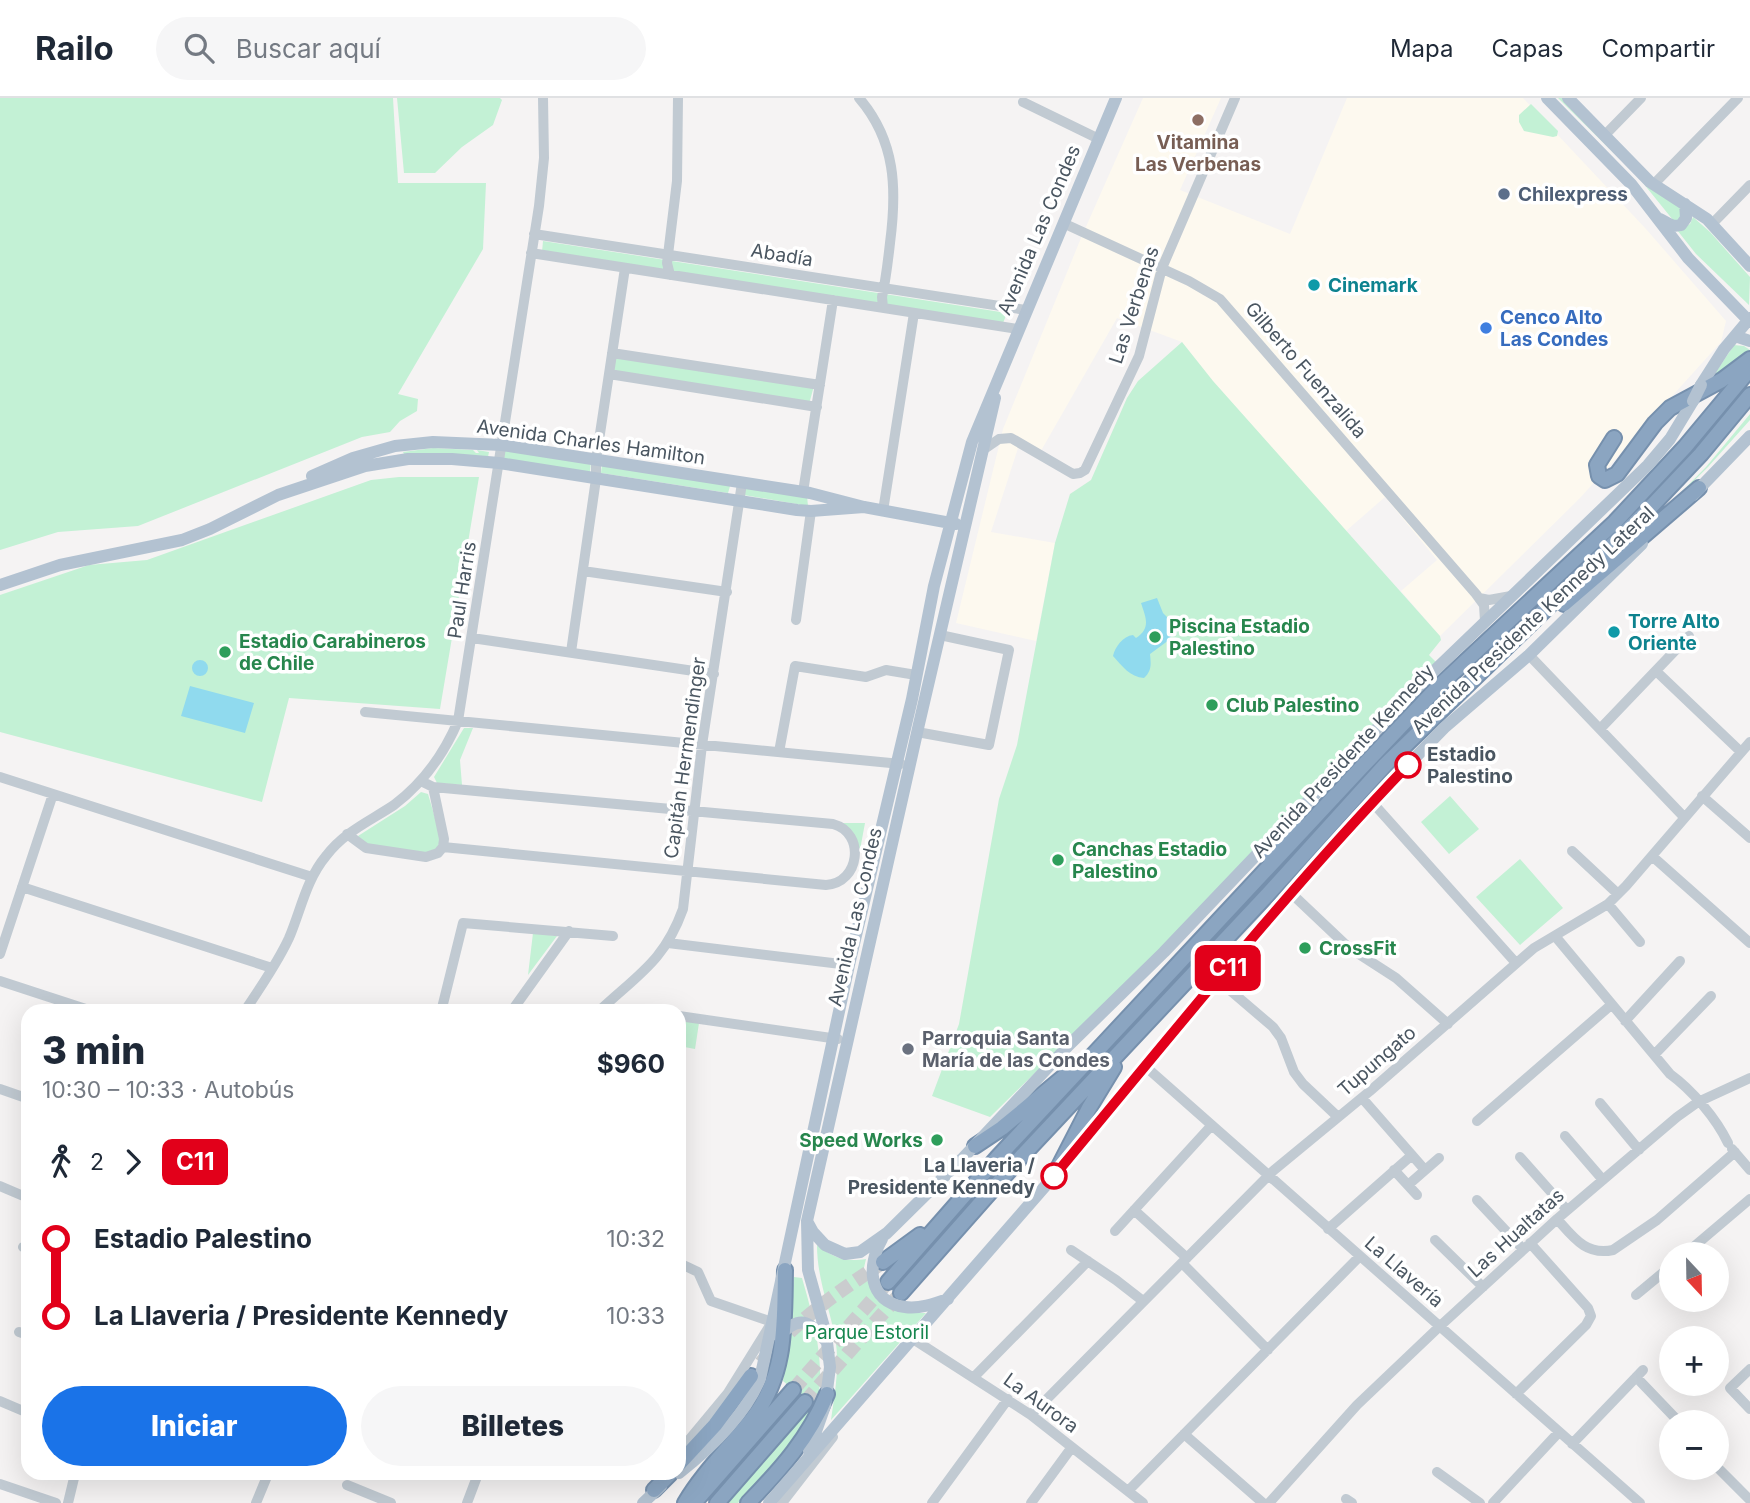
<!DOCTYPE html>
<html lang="es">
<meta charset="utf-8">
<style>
body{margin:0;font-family:Inter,sans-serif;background:#f6f6f7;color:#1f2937;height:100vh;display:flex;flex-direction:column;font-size:26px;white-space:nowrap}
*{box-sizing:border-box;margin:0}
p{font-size:23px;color:#747a83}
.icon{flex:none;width:38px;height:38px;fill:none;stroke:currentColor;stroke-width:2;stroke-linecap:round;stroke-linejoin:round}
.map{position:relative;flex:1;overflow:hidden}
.drawer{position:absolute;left:21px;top:906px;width:665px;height:476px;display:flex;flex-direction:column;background:#fff;border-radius:21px;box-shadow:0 7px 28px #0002}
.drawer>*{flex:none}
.badge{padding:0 14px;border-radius:10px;font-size:24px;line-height:46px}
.needle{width:46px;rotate:158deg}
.buttons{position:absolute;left:1659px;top:1144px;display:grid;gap:14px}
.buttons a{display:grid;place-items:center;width:70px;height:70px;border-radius:50%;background:#fff;box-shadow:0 7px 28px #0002;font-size:35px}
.map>.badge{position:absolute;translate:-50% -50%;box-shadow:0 0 0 4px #fff}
.legs{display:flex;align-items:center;gap:10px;height:77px;padding:0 21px;font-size:23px}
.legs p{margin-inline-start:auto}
.summary{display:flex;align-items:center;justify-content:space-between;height:119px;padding:0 21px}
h1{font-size:38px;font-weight:800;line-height:52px}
.cta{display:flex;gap:14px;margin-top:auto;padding:14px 21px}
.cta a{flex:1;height:80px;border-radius:42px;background:#1a73e8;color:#fff;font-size:28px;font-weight:800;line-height:80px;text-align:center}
.cta a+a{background:#f6f6f7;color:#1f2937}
ul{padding:0 21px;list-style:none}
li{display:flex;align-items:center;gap:24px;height:77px;font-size:26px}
li i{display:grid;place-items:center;width:10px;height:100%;margin:0 9px;background:currentColor}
li i::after{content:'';width:18px;height:18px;margin:-9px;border:5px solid;border-radius:50%;background:#fff}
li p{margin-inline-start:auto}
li:first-child i{background:linear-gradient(#0000 50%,currentColor 0)}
li:last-child i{background:linear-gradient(currentColor 50%,#0000 0)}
header{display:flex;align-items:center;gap:42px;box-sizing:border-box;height:98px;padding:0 35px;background:#fff;border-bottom:2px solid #e0e1e3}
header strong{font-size:33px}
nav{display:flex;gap:38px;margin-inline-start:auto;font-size:24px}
.search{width:490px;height:63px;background:#f6f6f7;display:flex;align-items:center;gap:18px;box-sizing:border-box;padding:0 24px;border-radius:38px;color:#747a83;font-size:26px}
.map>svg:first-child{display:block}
</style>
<header>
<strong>Railo</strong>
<div class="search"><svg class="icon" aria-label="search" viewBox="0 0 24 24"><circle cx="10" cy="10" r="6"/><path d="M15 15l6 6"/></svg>Buscar aquí</div>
<nav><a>Mapa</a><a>Capas</a><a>Compartir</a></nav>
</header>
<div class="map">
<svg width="1750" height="1405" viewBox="0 0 1750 1405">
<rect width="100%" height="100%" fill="#f5f3f3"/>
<path fill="#fdf9ef" d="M1143 0H1221L1180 92 1290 136 1347 0H1523L1646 131 1726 223 1721 244 1580 400 1440 538 1401 493 1437 462 1385 399 1346 433 1213 283 1182 244 1117 220 1038 358 1018 350 991 434 1055 445 1036 543 956 525 1003 331 1081 140Z"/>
<path fill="#c3f1d5" d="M0 0H393L398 85H486L483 151 398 296 418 301 417 313 400 323 390 334 362 339 138 428 58 434 0 452Z
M397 0H500L502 2 493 27 462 49 435 75H404Z
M1558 0H1562L1637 76 1683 111V122H1673L1639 80Z
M1531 6 1558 33 1557 38 1553 39 1524 33 1519 24V17Z
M1693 119 1710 134 1750 179 1749 207 1696 156 1677 132 1690 126Z
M543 143 1007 215 1003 225 542 154Z
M1182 244 1213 283 1440 538 1441 542 1429 557 1438 566 1279 728 1189 824 990 1019 932 998 959 926 999 701 1017 647 1055 445 1070 396 1091 382 1127 300 1138 283Z
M1734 247 1744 248 1750 252 1738 265 1710 283Z
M615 258 814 288 809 306 612 275Z
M1750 316V322L1708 369 1638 438 1706 369Z
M433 350 473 352 476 355H479L477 352 489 354 488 359 456 356H404L403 354Z
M503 351 591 362 590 374 501 362Z
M602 366 731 385 728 395 601 375Z
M399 379H479L440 611 289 600 262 704 0 634V497L89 467 147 462 371 382Z
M746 389 807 398 808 408 744 397Z
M464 630H473L460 662 462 687 437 685 434 679Z
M421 694 428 696 441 740 437 751 428 756 360 745 358 738 405 708Z
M1450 698 1479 731 1449 756 1421 724Z
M842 725H865L860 752 853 735Z
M1520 761 1563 810 1520 847 1476 799Z
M533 835 557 838 528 877Z
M682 923 699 925 695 951 679 948Z
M817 1147C834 1160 844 1164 866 1161L863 1174 877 1202 909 1215H926L831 1322C835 1295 840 1267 835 1239 829 1208 817 1180 817 1147Z
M794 1179 802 1180C813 1218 829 1275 814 1313 801 1348 764 1380 738 1405H726L809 1310 810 1306 783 1283Z"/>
<path fill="#90daee" d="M1157 500 1163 515 1176 528 1169 542 1150 556C1151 566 1152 573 1144 580 1130 579 1122 568 1113 558 1115 549 1123 538 1133 537L1136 540C1151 530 1146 520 1141 505Z
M192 570a8 8 0 1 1 16 0a8 8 0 1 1-16 0Z
M190 588 254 605 245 635 181 618Z"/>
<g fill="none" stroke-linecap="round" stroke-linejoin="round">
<path stroke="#caccce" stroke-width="14" stroke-dasharray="14 7" stroke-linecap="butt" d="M761 1265C795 1223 838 1194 882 1165
M793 1292 887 1185
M805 1304 899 1197"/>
<defs>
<path id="highway" d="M1614 340 1597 367 1599 378 1605 382 1617 376 1655 325 1670 310 1722 282 1750 261
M1564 506 1699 390
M1269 758 1302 710
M975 1048 1002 1030 1066 977
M1054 1078 1089 1010 1114 969
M883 1164 920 1137
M888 1184 997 1060 1359 672 1439 588 1615 424 1685 349 1750 271
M901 1195 1023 1057 1269 795 1385 667 1648 412 1701 356 1750 297
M679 1366 715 1327 751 1278
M654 1392 670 1376
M685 1405C703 1374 730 1349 752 1321 787 1277 784 1225 785 1172
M694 1405 793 1292
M717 1405 805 1304
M748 1405C781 1371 809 1340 827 1296"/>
</defs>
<use href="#highway" stroke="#7690ad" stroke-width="18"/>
<path stroke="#c1cad2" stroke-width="10" d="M859 0C896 43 897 91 890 145 888 163 886 181 882 199L883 210
M1023 4 1099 41
M1604 38 1641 0
M1653 87 1738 0
M1063 125 1189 183 1220 201 1476 496 1484 507 1485 523
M1712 126 1750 87
M534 136 1026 212
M531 155 1018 231
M670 177 667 165 677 83 678 0
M612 255 820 287
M609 276 817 309
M983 352 999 341 1011 340 1073 376 1080 375 1085 372 1139 258 1162 170 1235 0
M803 394 833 202
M883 413 914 215
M583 473 727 494
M1479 500 1489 502 1511 498
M796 522 811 413
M472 540 714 576
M571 554 596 381V362L625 170
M1529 557 1684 719
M1656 573 1741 654
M365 614 901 666
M1600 631 1689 538
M917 634 989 647 1009 552 940 537
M779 654 795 568 866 579 886 572 916 577
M0 679 312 779
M421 683 433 689 833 726C866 735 860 785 826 787L443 749
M1702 698 1750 740
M1372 704 1516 865
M347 736 366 750 426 759 438 755 443 749 444 741 433 689
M1572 753 1618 796
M1652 758 1750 845
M22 789 272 870
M1292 796 1348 849 1396 880 1448 926
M1608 806 1640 844
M1555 838 1670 976C1692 992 1716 1020 1728 1045
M668 845 849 867
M0 856 53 696
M1218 882 1273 929 1281 940 1294 974 1303 986 1338 1019
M0 883 95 914
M602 910 647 914
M244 914C260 890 277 866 289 840 301 812 306 782 326 758 344 734 370 723 394 707 423 685 444 656 458 623L539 108 544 60 543 0
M441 914 463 825 613 838
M511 914 569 833
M598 914C637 877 664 864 683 811L702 647 742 385
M679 918 838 941
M1625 923 1680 863
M1654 957 1711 898
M1146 969 1640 1405
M0 991 26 1000
M1362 1000 1425 1072
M1600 1005 1639 1052
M1477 1023 1611 907
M1565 1038 1603 1082
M1732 1051 1750 1072
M1520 1059 1567 1112
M1394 1072 1417 1097
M1408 1087 1439 1060
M0 1088 28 1100
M1477 1102 1523 1151
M1134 1112 1187 1160
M1557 1121C1573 1139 1586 1158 1613 1152L1657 1122 1735 1054
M1328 1131 1412 1057
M1115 1133 1211 1028
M1435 1142 1483 1189
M23 1149 28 1151
M1071 1152 1116 1182 1143 1203
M1684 1157 1750 1101
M679 1165 698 1174 711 1203 772 1224 728 1295 679 1354
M1182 1165 1268 1252
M1636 1197 1671 1168
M19 1234 28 1237
M913 1241 1031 1317 1143 1405
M1750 1271 1730 1290 1750 1311
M974 1279 1088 1163
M1636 1279 1680 1325
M1516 1296 1586 1227 1591 1218 1588 1210 1530 1145
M0 1303 28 1315
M1031 1317 1273 1073 1370 993 1534 850 1608 806 1626 788 1750 644
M1184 1336 1263 1405
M1572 1346 1643 1272
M1717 1369 1750 1402
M1437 1374 1480 1405
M0 1386 56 1405
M347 1387 391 1405
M1128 1393 1359 1159
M1346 1401 1352 1405
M68 1405 75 1376
M256 1405 268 1376
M467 1405 478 1376
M782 1405 833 1339
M932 1405 1008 1301
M1031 1405 1072 1349
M1269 1405 1357 1307 1439 1229 1557 1121 1677 1019 1698 1004 1750 980
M1493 1405 1559 1334"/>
<path stroke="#b3c2d1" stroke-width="12" d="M1547 0 1631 86 1688 160 1750 224
M1568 0 1650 84 1707 121 1750 168
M1660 121 1673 128 1681 127 1686 120 1685 106
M1735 238 1750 243
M1701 287 1724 251 1750 220
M312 378 353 360 395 348 433 344 502 347 810 395 864 409 956 426
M1693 397 1750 338
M0 487 60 467 182 442 210 431 278 397 365 368 408 361H452L499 365 797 412 811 413 864 409
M1297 715 1406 600 1648 367 1670 341 1693 303
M807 1123 813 1134 825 1147 845 1156 860 1154 887 1135 962 1061 1069 947 1164 854 1284 728
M882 1141C867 1167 867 1204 905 1209 919 1211 934 1206 948 1201
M779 1238C799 1217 809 1222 826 1243
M809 1353 825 1308 830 1269 826 1236 808 1172 807 1123 919 626 995 300
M679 1375C711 1350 744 1319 760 1281L849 867 912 601 934 488 972 344 1116 0
M643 1405 661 1388
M769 1405 1054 1078 1218 882 1372 704 1444 630 1529 557 1642 446"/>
<use href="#highway" stroke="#8ba5c1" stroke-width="14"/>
<path stroke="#b3c2d1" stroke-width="12" d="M1693 303 1701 287"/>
</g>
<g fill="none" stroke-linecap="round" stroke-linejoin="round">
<defs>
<path id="line-1" d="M1054 1078C1170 939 1283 797 1408 667"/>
</defs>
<use href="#line-1" stroke="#fff" stroke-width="16"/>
<use href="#line-1" stroke="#e2001a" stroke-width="10"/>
</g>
<circle fill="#8d6e63" stroke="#fff" stroke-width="2.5" cx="1198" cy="22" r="7"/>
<circle fill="#5c6f8a" stroke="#fff" stroke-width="2.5" cx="1504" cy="96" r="7"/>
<g fill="#0f9aa8" stroke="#fff" stroke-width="2.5">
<circle cx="1314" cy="187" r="7"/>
<circle cx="1614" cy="534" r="7"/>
</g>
<circle fill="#3f7fe0" stroke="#fff" stroke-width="2.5" cx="1486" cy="230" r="7"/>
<g fill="#2e9e5b" stroke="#fff" stroke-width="2.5">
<circle cx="1155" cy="539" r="7"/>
<circle cx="225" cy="554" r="7"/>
<circle cx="1212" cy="607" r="7"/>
<circle cx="1058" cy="762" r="7"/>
<circle cx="1305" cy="850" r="7"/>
<circle cx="937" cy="1042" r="7"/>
</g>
<g fill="#fff" stroke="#e2001a" stroke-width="3.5">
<circle cx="1408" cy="667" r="12"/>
<circle cx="1054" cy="1078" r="12"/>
</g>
<circle fill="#6b7280" stroke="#fff" stroke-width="2.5" cx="908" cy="951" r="7"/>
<g text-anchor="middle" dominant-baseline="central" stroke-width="7" stroke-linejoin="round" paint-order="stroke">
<g font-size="19" font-weight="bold" fill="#785e54" stroke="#fff">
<text x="1198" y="44">Vitamina<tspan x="1198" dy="22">Las Verbenas</tspan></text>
</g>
<g font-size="19" font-weight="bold" fill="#4e5e75" stroke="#fff" text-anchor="start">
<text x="1518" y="96">Chilexpress</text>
</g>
<g font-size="19" fill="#4a5661" stroke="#fff">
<text transform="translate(1039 132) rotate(-67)">Avenida Las Condes</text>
<text transform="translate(782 157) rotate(9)">Abadía</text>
<text transform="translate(1134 207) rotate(-72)">Las Verbenas</text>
<text transform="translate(1306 272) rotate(49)">Gilberto Fuenzalida</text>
<text transform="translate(591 344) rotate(8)">Avenida Charles Hamilton</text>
<text transform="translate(462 492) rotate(-81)">Paul Harris</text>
<text transform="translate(1533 522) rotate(-43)">Avenida Presidente Kennedy Lateral</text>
<text transform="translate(685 660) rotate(-82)">Capitán Hermendinger</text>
<text transform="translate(1343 663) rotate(-47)">Avenida Presidente Kennedy</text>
<text transform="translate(855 819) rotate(-77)">Avenida Las Condes</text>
<text transform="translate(1377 963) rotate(-41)">Tupungato</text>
<text transform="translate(1516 1135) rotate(-42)">Las Hualtatas</text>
<text transform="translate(1404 1174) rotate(41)">La Llavería</text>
<text transform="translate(1041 1305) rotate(36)">La Aurora</text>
</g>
<g font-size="19" font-weight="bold" fill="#0d838f" stroke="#fff" text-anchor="start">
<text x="1328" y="187">Cinemark</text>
<text x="1628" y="523">Torre Alto<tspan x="1628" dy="22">Oriente</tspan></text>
</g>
<g font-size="19" font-weight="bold" fill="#366cbe" stroke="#fff" text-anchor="start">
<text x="1500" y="219">Cenco Alto<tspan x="1500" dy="22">Las Condes</tspan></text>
</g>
<g font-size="19" font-weight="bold" fill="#27864d" stroke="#fff" text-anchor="start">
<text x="1169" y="528">Piscina Estadio<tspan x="1169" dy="22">Palestino</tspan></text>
<text x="239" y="543">Estadio Carabineros<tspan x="239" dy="22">de Chile</tspan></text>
<text x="1226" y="607">Club Palestino</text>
<text x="1072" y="751">Canchas Estadio<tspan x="1072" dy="22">Palestino</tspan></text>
<text x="1319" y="850">CrossFit</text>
<text x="923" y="1042" text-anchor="end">Speed Works</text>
</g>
<g font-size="19" font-weight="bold" fill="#4a5661" stroke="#fff" text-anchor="start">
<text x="1427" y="656">Estadio<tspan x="1427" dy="22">Palestino</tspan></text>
<text x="1035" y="1067" text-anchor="end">La Llaveria /<tspan x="1035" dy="22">Presidente Kennedy</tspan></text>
</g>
<g font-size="19" font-weight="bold" fill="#5b616d" stroke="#fff" text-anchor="start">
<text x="922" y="940">Parroquia Santa<tspan x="922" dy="22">María de las Condes</tspan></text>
</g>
<g font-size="19" fill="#17864f" stroke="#fff">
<text x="867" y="1234">Parque Estoril</text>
</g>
</g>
</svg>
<div class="buttons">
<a><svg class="needle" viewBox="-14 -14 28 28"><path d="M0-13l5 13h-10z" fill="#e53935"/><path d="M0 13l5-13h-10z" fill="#747a83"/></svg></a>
<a>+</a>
<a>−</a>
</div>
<b class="badge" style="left:1228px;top:870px;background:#e2001a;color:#fff">C11</b>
<section class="drawer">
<div class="summary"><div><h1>3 min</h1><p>10:30 – 10:33 · Autobús</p></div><b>$960</b></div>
<div class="legs"><svg class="icon" aria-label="walk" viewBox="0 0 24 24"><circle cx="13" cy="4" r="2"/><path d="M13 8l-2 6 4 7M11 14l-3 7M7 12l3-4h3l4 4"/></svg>2<svg class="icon" aria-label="forward" viewBox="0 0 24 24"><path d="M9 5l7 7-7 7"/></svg><b class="badge" style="background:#e2001a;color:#fff">C11</b></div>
<ul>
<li><i style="color:#e2001a"></i><b>Estadio Palestino</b><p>10:32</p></li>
<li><i style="color:#e2001a"></i><b>La Llaveria / Presidente Kennedy</b><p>10:33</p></li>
</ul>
<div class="cta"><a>Iniciar</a><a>Billetes</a></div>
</section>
</div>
